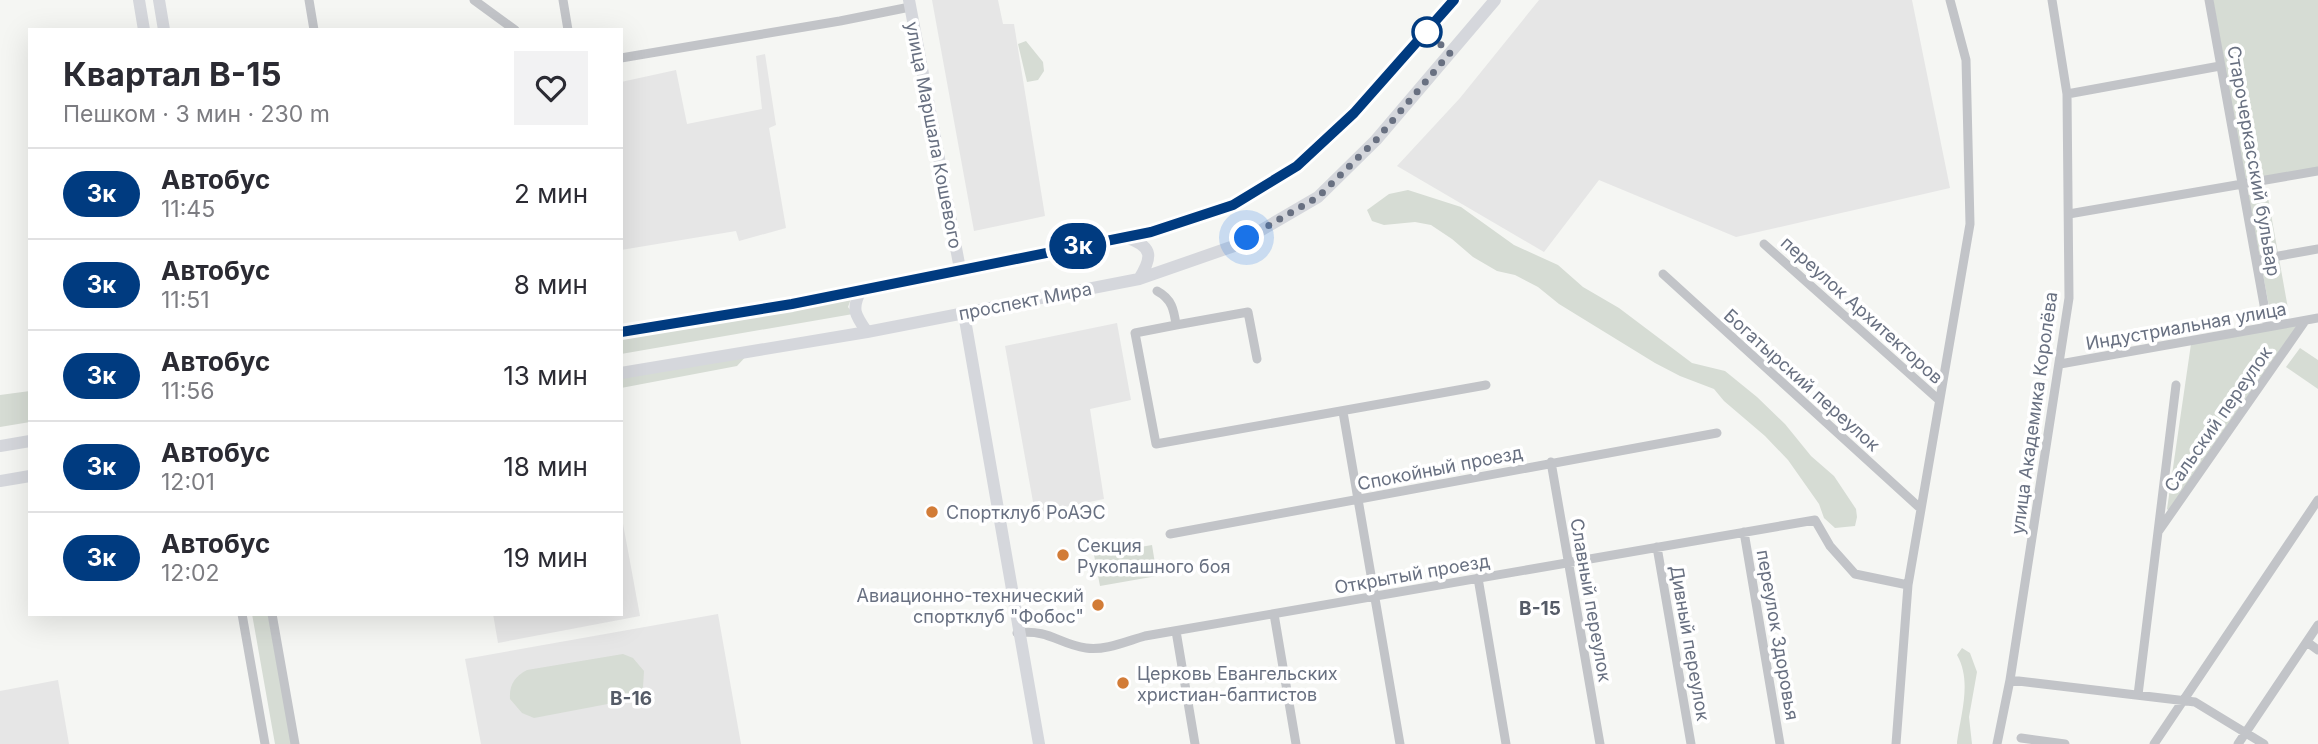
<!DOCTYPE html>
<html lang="ru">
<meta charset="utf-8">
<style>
body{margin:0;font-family:Inter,sans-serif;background:#f2f2f3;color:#2b2b33;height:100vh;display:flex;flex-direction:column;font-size:26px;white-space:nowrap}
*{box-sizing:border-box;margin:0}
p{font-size:23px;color:#7c7c81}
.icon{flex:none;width:38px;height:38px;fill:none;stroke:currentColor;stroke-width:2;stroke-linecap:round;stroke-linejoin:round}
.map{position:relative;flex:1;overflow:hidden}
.panel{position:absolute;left:28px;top:28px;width:595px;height:588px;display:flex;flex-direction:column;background:#fff;border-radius:0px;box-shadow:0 7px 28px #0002}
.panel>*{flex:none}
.badge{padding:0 14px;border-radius:23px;font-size:24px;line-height:46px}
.you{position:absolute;width:35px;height:35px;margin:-18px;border:5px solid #fff;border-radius:50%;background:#1a73e8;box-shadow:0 0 0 10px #1a73e833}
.map>.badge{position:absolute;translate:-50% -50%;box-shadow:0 0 0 4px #fff}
.round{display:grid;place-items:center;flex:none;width:74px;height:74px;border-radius:0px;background:#f2f2f3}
.overview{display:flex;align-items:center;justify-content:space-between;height:119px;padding:0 35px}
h1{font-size:33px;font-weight:700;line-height:52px}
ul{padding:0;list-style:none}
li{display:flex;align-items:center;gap:21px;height:91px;padding:0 35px;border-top:2px solid #e1e1e2}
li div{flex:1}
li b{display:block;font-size:26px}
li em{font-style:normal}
li .badge{min-width:77px;font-weight:700;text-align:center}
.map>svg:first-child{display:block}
</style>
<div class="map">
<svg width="2318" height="744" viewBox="0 0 2318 744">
<rect width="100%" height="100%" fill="#f5f6f3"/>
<path fill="#e6e6e6" d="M932 0H998L1003 24H1014L1045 216 974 231Z
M1539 0H1912L1950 188 1736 237 1599 180 1544 252 1397 166 1460 98Z
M765 54 776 125 769 128 786 228 739 241 736 231 621 250V82L676 70 687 124 762 109 756 56Z
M1117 323 1131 400 1090 409 1104 499 1035 513 1005 346Z
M621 513 640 616 498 643 493 614H621Z
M718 614 741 744H481L465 659Z
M58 680 69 744H0V691Z"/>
<path fill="#d6dcd4" d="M2213 0H2318V168L2245 181Z
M1026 41 1043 62 1044 71 1038 80 1027 82 1018 44Z
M1408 190 1461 207 1514 245 1558 265 1583 287 1619 308 1692 363 1725 371 1757 397 1785 424 1811 456 1834 476 1856 509 1857 517 1855 526 1835 528 1824 518 1819 504 1788 460 1765 436 1724 401 1714 389 1680 376 1655 363 1559 304 1538 287 1515 275 1497 271 1473 257 1452 239 1431 225 1415 222 1384 225 1372 221 1367 210 1389 194Z
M2267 192 2289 314 2271 317 2248 195Z
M852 296 848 307 853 314 621 354V338Z
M2295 325 2296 329 2170 512 2167 509 2191 344Z
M2300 348 2318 360V389L2286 367Z
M750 352 737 366 621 388V374Z
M30 391V422L0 427V395Z
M1152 545 1157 576 1100 586 1094 555Z
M252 614H268L292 744H275Z
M1962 648 1970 653 1977 672 1969 717 1972 744H1957V742C1961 713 1972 681 1957 655Z
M623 654 633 658 644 671 643 687 634 699 534 718 522 713 510 699C509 685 515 676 527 670Z"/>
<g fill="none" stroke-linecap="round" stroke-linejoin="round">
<path stroke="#c2c4c8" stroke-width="9" d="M309 0 314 30
M474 0 515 30
M563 0 568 30
M2209 0 2268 327
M621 58 840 21 910 7
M2067 94 2220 66
M2069 214 2318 171
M1764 244 1939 400
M2256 260 2318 249
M1663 274 1920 508
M1157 291C1172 299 1174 310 1176 325L1248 312 1257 359
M1176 325 1135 333 1156 444 1486 385
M2060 364 2318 318
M1343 412 1400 744
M1551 462 1600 744
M1744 532 1780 744
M2158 532 2305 321
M1170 534 1717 433
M1657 547 1691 744
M1478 578 1506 744
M242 614 265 744
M272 614 295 744
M1274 614 1296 744
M1176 631 1195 744
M1017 633C1050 629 1058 644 1086 648 1105 651 1127 641 1145 636L1815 520 1830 546 1855 574 1908 585
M2307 642 2318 650
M2010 680 2195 702 2264 744
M2138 695 2176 385
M2021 738 2065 744
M1896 744 1908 585 1970 224 1966 60 1950 0
M1997 744 2010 680 2069 298 2067 94 2052 0
M2154 744 2318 500
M2238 744 2318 625"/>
<path stroke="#d5d7dc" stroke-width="12" d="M139 0 144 30
M159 0 164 30
M909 0 960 269
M1128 238C1154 247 1152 258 1139 279
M861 290C851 309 855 315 867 332
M964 314 1039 744
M621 332 792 304 1151 232 1233 205 1297 166 1354 113 1454 0
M621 373 867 332 1139 279 1234 246 1318 197 1376 140 1495 0
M0 446 30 441
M0 481 30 476"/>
</g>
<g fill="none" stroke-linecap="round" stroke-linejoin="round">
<defs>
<path id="line" d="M621 332 792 304 1126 237 1151 232 1233 205 1297 166 1354 113 1454 0"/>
</defs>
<use href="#line" stroke="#fff" stroke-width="16"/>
<use href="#line" stroke="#003b80" stroke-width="10"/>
<path stroke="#687081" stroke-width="7" stroke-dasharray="0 12.6" d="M1247 238 1318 197 1376 140 1450 53 1427 32"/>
</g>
<circle fill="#fff" stroke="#003b80" stroke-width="3.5" cx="1427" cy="32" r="14"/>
<g fill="#d27c37" stroke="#fff" stroke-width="2.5">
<circle cx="932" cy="512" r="7"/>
<circle cx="1063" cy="555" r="7"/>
<circle cx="1098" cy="605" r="7"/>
<circle cx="1123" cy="683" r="7"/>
</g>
<g text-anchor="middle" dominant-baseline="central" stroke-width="7" stroke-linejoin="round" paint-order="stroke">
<g font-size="18" fill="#687081" stroke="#fff">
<text transform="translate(934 135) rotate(79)">улица Маршала Кошевого</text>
<text transform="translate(2254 161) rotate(80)">Старочеркасский бульвар</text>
<text transform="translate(1025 301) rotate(-11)">проспект Мира</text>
<text transform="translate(1862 310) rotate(42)">переулок Архитекторов</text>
<text transform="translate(2186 326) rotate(-10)">Индустриальная улица</text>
<text transform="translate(1802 380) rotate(42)">Богатырский переулок</text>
<text transform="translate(2034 413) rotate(-82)">улица Академика Королёва</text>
<text transform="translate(2218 419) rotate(-55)">Сальский переулок</text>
<text transform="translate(1440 468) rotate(-11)">Спокойный проезд</text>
<text transform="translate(1412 574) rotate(-10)">Открытый проезд</text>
<text transform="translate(1591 600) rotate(80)">Славный переулок</text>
<text transform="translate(1778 635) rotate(80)">переулок Здоровья</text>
<text transform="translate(1690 643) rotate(80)">Дивный переулок</text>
</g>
<g font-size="18" fill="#687081" stroke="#fff" text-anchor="start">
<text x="946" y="512">Спортклуб РоАЭС</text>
<text x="1077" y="545">Секция<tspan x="1077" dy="21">Рукопашного боя</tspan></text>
<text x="1084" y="595" text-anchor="end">Авиационно-технический<tspan x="1084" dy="21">спортклуб "Фобос"</tspan></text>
<text x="1137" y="673">Церковь Евангельских<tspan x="1137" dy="21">христиан-баптистов</tspan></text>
</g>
<g font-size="19" font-weight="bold" fill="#555b67" stroke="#fff">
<text x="1540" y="608">В-15</text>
<text x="631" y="698">В-16</text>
</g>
</g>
</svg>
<div class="you" style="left:1247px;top:238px"></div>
<b class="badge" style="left:1078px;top:246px;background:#003b80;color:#fff">3к</b>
<section class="panel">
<div class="overview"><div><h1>Квартал В-15</h1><p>Пешком · 3 мин · 230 m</p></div><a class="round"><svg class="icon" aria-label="heart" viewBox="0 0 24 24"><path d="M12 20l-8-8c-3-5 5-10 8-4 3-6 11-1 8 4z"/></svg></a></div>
<ul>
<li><span class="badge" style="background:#003b80;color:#fff">3к</span><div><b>Автобус</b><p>11:45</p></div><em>2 мин</em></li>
<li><span class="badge" style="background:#003b80;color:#fff">3к</span><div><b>Автобус</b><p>11:51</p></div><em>8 мин</em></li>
<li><span class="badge" style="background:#003b80;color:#fff">3к</span><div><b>Автобус</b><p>11:56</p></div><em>13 мин</em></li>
<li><span class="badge" style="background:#003b80;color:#fff">3к</span><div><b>Автобус</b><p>12:01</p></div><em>18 мин</em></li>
<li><span class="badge" style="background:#003b80;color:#fff">3к</span><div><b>Автобус</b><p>12:02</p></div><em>19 мин</em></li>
</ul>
</section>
</div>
